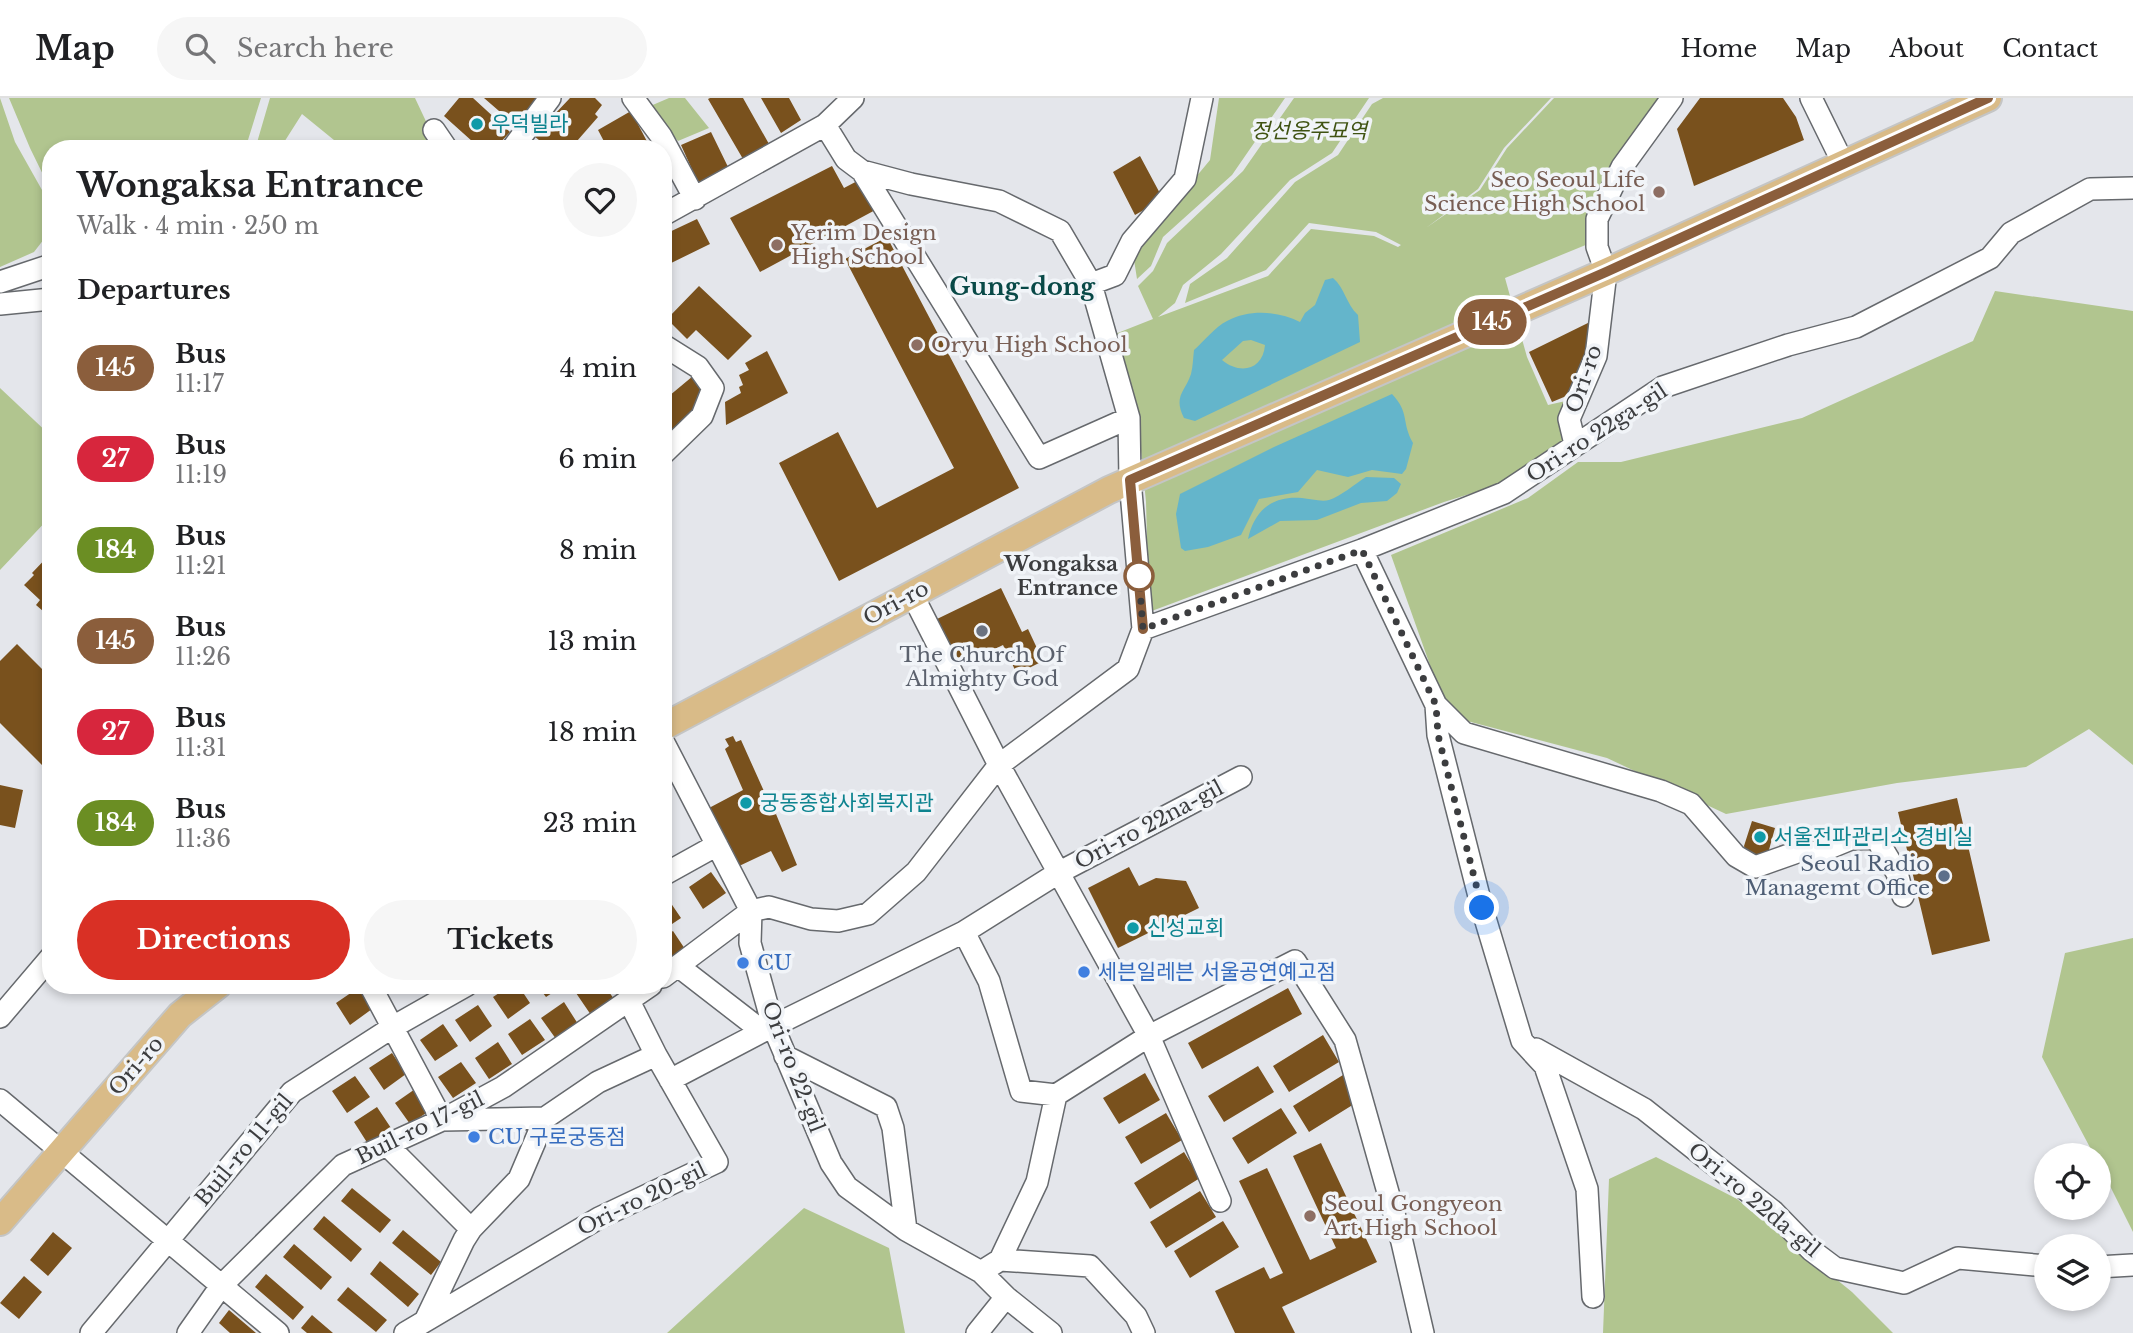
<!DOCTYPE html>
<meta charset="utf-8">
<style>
body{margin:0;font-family:"Libre Baskerville","Noto Sans KR",serif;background:#f6f6f6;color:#202124;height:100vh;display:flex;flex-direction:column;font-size:26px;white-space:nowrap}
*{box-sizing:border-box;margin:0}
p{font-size:23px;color:#757577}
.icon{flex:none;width:38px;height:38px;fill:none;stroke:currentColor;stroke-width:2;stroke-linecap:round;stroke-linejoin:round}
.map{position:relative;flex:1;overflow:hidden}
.side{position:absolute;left:42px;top:42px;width:630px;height:854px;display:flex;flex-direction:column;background:#fff;border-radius:28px;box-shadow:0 4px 10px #0003}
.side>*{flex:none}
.badge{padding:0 14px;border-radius:23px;font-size:24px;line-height:46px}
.controls{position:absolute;left:2034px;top:1045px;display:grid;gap:14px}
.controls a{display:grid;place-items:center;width:77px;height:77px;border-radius:50%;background:#fff;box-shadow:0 4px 10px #0003;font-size:35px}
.you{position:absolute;width:35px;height:35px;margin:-18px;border:5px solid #fff;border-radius:50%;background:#1a73e8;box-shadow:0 0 0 10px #1a73e833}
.map>.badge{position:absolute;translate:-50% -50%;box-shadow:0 0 0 4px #fff}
h2{padding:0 35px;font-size:26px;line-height:63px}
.round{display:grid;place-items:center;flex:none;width:74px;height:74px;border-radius:37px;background:#f6f6f6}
.headline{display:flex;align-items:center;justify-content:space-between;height:119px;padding:0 35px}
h1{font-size:33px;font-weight:700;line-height:52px}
.action{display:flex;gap:14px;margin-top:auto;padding:14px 35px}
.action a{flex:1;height:80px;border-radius:42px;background:#d93025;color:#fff;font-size:28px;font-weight:700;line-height:80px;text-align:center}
.action a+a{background:#f6f6f6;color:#202124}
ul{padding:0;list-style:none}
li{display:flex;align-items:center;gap:21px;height:91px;padding:0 35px}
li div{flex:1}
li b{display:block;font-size:26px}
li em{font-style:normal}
li .badge{min-width:77px;font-weight:700;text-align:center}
header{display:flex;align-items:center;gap:42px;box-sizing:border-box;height:98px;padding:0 35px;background:#fff;border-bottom:2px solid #e0e0e0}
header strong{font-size:33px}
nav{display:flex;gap:38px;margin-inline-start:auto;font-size:24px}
.search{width:490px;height:63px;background:#f6f6f6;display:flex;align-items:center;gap:18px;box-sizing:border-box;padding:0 24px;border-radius:38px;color:#757577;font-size:26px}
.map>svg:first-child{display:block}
</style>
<header>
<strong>Map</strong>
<div class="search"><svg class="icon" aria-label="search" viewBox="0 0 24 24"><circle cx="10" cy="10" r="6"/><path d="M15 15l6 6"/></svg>Search here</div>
<nav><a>Home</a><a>Map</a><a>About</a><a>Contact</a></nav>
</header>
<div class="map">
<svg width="2133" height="1235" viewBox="0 0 2133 1235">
<rect width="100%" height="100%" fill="#e4e6eb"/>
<path fill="#b1c58f" d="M0 0 15 44 51 108V132L34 154 0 169Z
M9 0H261L248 42 250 51H51V93L30 50Z
M270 0H415L439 51H345L302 16 281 49 256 48Z
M669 0H685L709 30 678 43 648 9Z
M1219 0H1285L1232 77 1163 139 1151 168 1137 181 1133 155 1210 62Z
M1294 0H1369L1332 55 1290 82 1221 156 1183 187 1175 205 1158 219 1268 178 1311 131 1374 138 1398 149 1401 147 1376 134 1309 125 1266 172 1185 205 1190 186 1227 160 1295 84 1338 57 1372 6 1383 0H1551L1504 50 1478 91 1426 130 1480 92 1507 50 1554 0H1667L1593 144 1505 180 1527 259 1548 307 1570 302 1569 346 1511 383 1444 404 1149 514 1146 404 1137 312 1110 238 1153 221 1138 188 1153 173 1167 145 1243 73Z
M1995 193 2133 213V667L2089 631 2026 669 1897 685 1726 716 1607 660 1448 618 1391 457 1528 400 1578 364H1621L1802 320 1973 243Z
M0 290 51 338V418L0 472Z
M2133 840V1134L2098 1064V1057H2094L2042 959 2065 855Z
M1656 1059 1737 1101 1852 1194 1893 1235H1603L1609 1081Z
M804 1110 889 1150 905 1235H667Z"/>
<path fill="#64b5cb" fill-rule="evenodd" d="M1333 180C1345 190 1346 206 1358 217L1360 244 1195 323 1184 320C1173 298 1185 294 1191 276 1193 268 1193 260 1194 252 1204 243 1215 229 1227 223 1250 211 1278 213 1300 224L1305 215 1315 207 1325 182ZM1251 242 1265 247C1263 272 1240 277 1222 262L1243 243Z
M1392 296C1410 315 1401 324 1413 345L1406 371 1402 376 1372 372 1348 379 1317 372 1298 394 1259 401 1241 437 1208 449 1185 453 1181 450 1176 416 1180 396 1274 349Z
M1366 379 1394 380 1401 386 1397 395 1387 403 1361 405 1317 422 1280 423 1248 441C1254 413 1272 397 1302 400 1310 401 1322 404 1329 402 1341 398 1355 386 1366 379Z"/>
<path fill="#79511d" d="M459 0H473L510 34 499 46 505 51H467L473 44 444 18Z
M484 0H546L520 31Z
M570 0H595L602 7 595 16 598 19 570 51H550L534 38Z
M710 0H743L769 46 743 61 708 1Z
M761 0H789L801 22 781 35Z
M1700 0H1783L1796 19 1804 42 1694 88 1677 31Z
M631 13 651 51H608L598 32Z
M711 34 730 73 699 87 681 47Z
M1140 58 1163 101 1135 117 1113 74Z
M832 68 844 90 863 80 879 110 760 174 730 120Z
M697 121 710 146 663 169V137Z
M887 139 1019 390 839 483 779 365 838 334 877 410 954 370 845 161Z
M699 188 752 238 728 262 696 232 687 241 667 221Z
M1594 222 1597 232 1576 294 1552 304 1529 254Z
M767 253 788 295 726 327 725 304 741 295 739 289 743 287 739 277 749 272 745 265Z
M693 278 704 292 697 298 703 305 663 340V303Z
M51 455V520L36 507 40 502 24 487 34 477 32 475Z
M1001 490 1022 534 1028 531 1043 563 1017 576 1003 547 960 568 937 521Z
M17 546 51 580V676L0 625V563Z
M733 638 736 644 741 642 767 700 771 698 778 714 776 716 797 767 782 774 771 753 737 769 709 710 743 692 725 651 729 648 725 641Z
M0 687 23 692 15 730 0 727Z
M1957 700 1990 843 1932 857 1898 714Z
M1752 723 1775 730 1767 759 1749 763 1744 748Z
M1129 769 1139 788 1156 780 1186 783 1199 810 1118 850 1088 790Z
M711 774 726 795 703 811 689 789Z
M666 798 681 820 663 832V800Z
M673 833 687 854 663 867V839Z
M511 887H518L530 905 508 921 493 899Z
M537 887H564L546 899Z
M588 887H604L614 901 591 917 576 895Z
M358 890 372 911 350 927 336 905Z
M1288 890 1302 916 1202 971 1188 945Z
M564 904 578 926 556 941 541 920Z
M478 907 492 928 470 944 455 922Z
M530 921 545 942 522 957 508 936Z
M443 926 458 948 435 963 420 942Z
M1323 937 1339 964 1289 994 1273 968Z
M498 944 512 966 489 981 475 960Z
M392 955 406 976 384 992 369 970Z
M461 964 476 985 453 1000 438 979Z
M1258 968 1274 994 1224 1024 1208 998Z
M1145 975 1160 1002 1119 1026 1103 1000Z
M1343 977 1359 1003 1309 1034 1293 1008Z
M355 978 370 999 347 1015 332 993Z
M418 989 432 1011 410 1026 395 1005Z
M377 1009 391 1030 368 1046 354 1024Z
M1281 1010 1297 1035 1248 1066 1232 1040Z
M1166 1015 1182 1042 1141 1066 1125 1039Z
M1321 1045 1377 1164 1282 1209 1295 1235H1235L1215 1193 1264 1169 1270 1181 1283 1175 1239 1083 1267 1070 1310 1162 1336 1150 1293 1058Z
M1184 1054 1200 1080 1150 1111 1134 1085Z
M352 1090 391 1122 380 1135 341 1103Z
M1200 1093 1216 1119 1166 1150 1150 1124Z
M324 1118 362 1151 351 1164 313 1131Z
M1223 1123 1239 1149 1190 1180 1174 1153Z
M403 1132 441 1164 431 1177 392 1145Z
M53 1134 72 1150 48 1178 30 1162Z
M294 1146 332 1179 321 1192 283 1159Z
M380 1163 419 1196 408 1209 370 1176Z
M266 1176 304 1209 293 1222 255 1189Z
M24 1178 42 1194 19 1221 0 1205Z
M348 1189 387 1222 376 1234 337 1202Z
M229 1212 256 1235H230L219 1225Z
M312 1217 333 1235H307L301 1230Z"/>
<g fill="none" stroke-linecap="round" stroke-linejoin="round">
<defs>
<path id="minor" d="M633 0 661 38 695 101
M1811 0 1843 65
M825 27 846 61 862 73 911 86 999 103 1060 133 1091 186 1129 320 1130 382 1143 531
M434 32 447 51
M512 51 550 0
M862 73 1039 360 1129 320
M663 117 825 27 853 0
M0 184 51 167
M1091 186 1115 177 1132 143 1185 81 1202 0
M0 206 51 201
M663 247 698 269 713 290 702 318 663 356
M1575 346 1569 321 1596 258 1606 174 1597 149V121L1622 69 1672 0
M1362 452 1436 607 1438 637 1482 810 1522 943 1545 968 1587 1091 1593 1199
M912 496 999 667 1149 938 1220 1103
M1436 607 1464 635 1661 693 1691 706 1736 758 1755 769 1800 753 1817 755 1851 741 1876 740 1897 775 1903 798
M663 643 751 813 750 845 773 928 831 1065 847 1089 906 1132 981 1174 1000 1162 1090 1168 1136 1218 1144 1235
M663 777 717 747
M964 834 989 883 1021 993 1056 997 1149 938 1295 863 1345 942 1402 1144 1423 1235
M678 868 762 933
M663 879 751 813 769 809 811 821 838 823 868 816 916 774 999 667 1128 571 1143 531 1362 452 1504 395 1663 289 1788 247 1856 229 1990 160 2011 135 2090 91 2133 90
M370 887 442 1022 545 1020 598 984 656 957 717 1064 599 1120 405 1235
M629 903 656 957
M0 919 51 859
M1536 951 1644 1011 1774 1114 1811 1152 1835 1170 1904 1185 1958 1160 2046 1168
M785 958 886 1009 893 1030 906 1132
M670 982 773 928 964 834 1058 775 1241 679
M0 1002 278 1235
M387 1047 471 1131
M1000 1162 1037 1084 1056 997
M2098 1169 2132 1167
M981 1174 1006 1199 1051 1235
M425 1223 464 1142 471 1131 519 1081 545 1020
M91 1235 292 994 393 929 467 887
M188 1235 221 1188 343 1067 442 1022 503 989 651 887
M977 1235 1006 1199"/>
<path id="major" d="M663 629 1109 392 1606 174 1988 0
M0 1124 180 917 218 887"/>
</defs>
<use href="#minor" stroke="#66696d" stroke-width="24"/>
<use href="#major" stroke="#c4c5c5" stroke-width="30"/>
<use href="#minor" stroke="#fff" stroke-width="21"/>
<use href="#major" stroke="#d9bb88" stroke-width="26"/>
</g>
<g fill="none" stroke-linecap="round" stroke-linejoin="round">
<defs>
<path id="line" d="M1143 531 1130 382 1606 174 1988 0"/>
</defs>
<use href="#line" stroke="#fff" stroke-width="16"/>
<use href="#line" stroke="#8b5e3c" stroke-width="10"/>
<path stroke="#3c3d3f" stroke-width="7" stroke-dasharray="0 12.6" d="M1139 478 1143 531 1362 452 1436 607 1438 637 1482 810"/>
</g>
<g fill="#0f9aa8" stroke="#f1f4f8" stroke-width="2.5">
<circle cx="477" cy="26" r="7"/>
<circle cx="746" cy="705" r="7"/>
<circle cx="1760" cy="739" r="7"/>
<circle cx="1133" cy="830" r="7"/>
</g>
<g fill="#8d6e63" stroke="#f1f4f8" stroke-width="2.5">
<circle cx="1659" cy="94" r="7"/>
<circle cx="777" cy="147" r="7"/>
<circle cx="917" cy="247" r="7"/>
<circle cx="1310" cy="1118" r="7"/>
</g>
<circle fill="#fff" stroke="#8b5e3c" stroke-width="3.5" cx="1139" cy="478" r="14"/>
<circle fill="#6b7280" stroke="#f1f4f8" stroke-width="2.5" cx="982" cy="533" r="7"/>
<circle fill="#5c6f8a" stroke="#f1f4f8" stroke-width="2.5" cx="1944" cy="778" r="7"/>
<g fill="#3f7fe0" stroke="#f1f4f8" stroke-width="2.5">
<circle cx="743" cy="865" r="7"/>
<circle cx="1084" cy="874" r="7"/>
<circle cx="474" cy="1039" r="7"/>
</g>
<g text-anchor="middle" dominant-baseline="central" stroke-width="7" stroke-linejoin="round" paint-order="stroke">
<g font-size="21" fill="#0d838f" stroke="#f1f4f8" text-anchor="start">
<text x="491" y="26">우덕빌라</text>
<text x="760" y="705">궁동종합사회복지관</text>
<text x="1774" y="739">서울전파관리소 경비실</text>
<text x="1147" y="830">신성교회</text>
</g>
<g font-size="21" font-style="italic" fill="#405312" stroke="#f1f4f8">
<text x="1309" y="33">정선옹주묘역</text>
</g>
<g font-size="21" fill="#785e54" stroke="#f1f4f8" text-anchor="start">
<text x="1645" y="82" text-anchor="end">Seo Seoul Life<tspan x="1645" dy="24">Science High School</tspan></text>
<text x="791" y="135">Yerim Design<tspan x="791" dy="24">High School</tspan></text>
<text x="931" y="247">Oryu High School</text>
<text x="1324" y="1106">Seoul Gongyeon<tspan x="1324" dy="24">Art High School</tspan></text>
</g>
<g font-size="21" fill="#3c3d3f" stroke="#f1f4f8">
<text transform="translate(1584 281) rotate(-71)">Ori-ro</text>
<text transform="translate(1597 335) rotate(-33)">Ori-ro 22ga-gil</text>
<text transform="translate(896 505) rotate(-28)">Ori-ro</text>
<text transform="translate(1149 727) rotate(-28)">Ori-ro 22na-gil</text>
<text transform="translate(136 968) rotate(-49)">Ori-ro</text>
<text transform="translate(793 969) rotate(69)">Ori-ro 22-gil</text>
<text transform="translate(420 1030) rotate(-26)">Buil-ro 17-gil</text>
<text transform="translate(244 1052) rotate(-50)">Buil-ro 11-gil</text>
<text transform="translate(642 1101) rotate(-26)">Ori-ro 20-gil</text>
<text transform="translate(1754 1102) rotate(40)">Ori-ro 22da-gil</text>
</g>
<g font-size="21" font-weight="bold" fill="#3c3d3f" stroke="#f1f4f8" text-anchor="end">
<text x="1118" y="466">Wongaksa<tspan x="1118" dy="24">Entrance</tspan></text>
</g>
<g font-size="21" fill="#5b616d" stroke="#f1f4f8">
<text x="982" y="557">The Church Of<tspan x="982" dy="24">Almighty God</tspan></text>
</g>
<g font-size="21" fill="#4e5e75" stroke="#f1f4f8" text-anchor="end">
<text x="1930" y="766">Seoul Radio<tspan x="1930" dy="24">Managemt Office</tspan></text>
</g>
<g font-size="21" fill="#366cbe" stroke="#f1f4f8" text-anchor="start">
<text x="757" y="865">CU</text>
<text x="1098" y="874">세븐일레븐 서울공연예고점</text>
<text x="488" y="1039">CU 구로궁동점</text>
</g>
<g font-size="24" font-weight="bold" fill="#084947" stroke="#f1f4f8">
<text x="1022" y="188">Gung-dong</text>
</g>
</g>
</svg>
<div class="controls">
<a><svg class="icon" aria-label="locate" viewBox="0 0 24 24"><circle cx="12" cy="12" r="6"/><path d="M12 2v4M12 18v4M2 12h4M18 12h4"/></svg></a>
<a><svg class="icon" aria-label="layers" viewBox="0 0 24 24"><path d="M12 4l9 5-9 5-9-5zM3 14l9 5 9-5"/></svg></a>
</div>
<div class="you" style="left:1482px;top:810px"></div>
<b class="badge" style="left:1492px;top:224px;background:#8b5e3c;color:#fff">145</b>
<section class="side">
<div class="headline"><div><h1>Wongaksa Entrance</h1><p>Walk · 4 min · 250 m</p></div><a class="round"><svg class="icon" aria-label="heart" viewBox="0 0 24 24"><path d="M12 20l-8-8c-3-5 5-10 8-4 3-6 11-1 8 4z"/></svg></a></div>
<h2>Departures</h2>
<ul>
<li><span class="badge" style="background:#8b5e3c;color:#fff">145</span><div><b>Bus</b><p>11:17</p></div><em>4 min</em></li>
<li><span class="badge" style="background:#d7263d;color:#fff">27</span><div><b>Bus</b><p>11:19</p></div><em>6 min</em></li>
<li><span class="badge" style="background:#6b8e23;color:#fff">184</span><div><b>Bus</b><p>11:21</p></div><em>8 min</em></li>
<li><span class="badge" style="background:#8b5e3c;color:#fff">145</span><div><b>Bus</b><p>11:26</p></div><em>13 min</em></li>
<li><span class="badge" style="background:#d7263d;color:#fff">27</span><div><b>Bus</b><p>11:31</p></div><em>18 min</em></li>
<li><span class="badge" style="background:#6b8e23;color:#fff">184</span><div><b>Bus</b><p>11:36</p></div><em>23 min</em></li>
</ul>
<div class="action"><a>Directions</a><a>Tickets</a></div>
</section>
</div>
